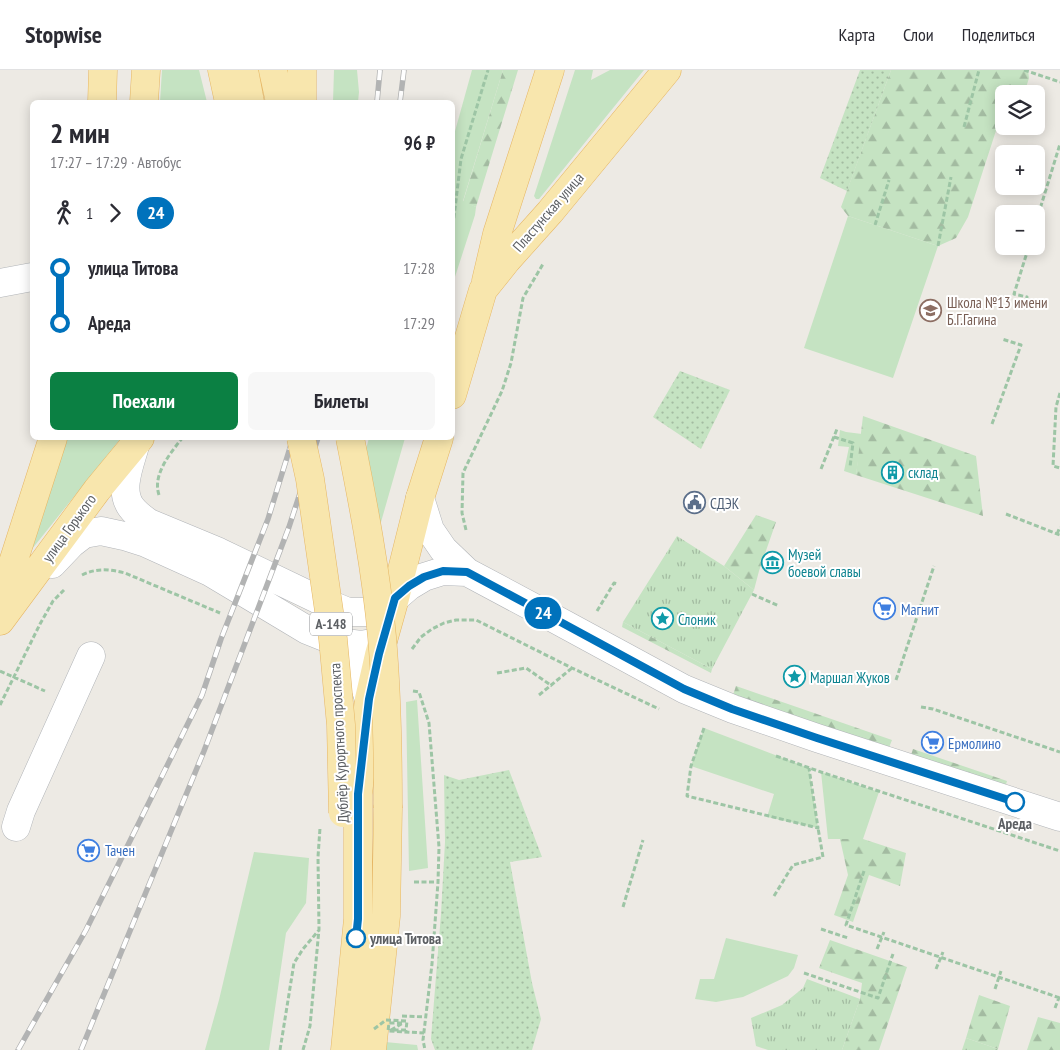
<!DOCTYPE html>
<html lang="ru">
<meta charset="utf-8">
<style>
body{margin:0;font-family:"PT Sans Narrow",sans-serif;background:#f7f7f7;color:#2b2b33;height:100vh;display:flex;flex-direction:column;font-size:19px;white-space:nowrap}
*{box-sizing:border-box;margin:0}
p{font-size:16px;color:#7c7c81}
.icon{flex:none;width:28px;height:28px;fill:none;stroke:currentColor;stroke-width:2;stroke-linecap:round;stroke-linejoin:round}
.map{position:relative;flex:1;overflow:hidden}
.drawer{position:absolute;left:30px;top:30px;width:425px;height:340px;display:flex;flex-direction:column;background:#fff;border-radius:8px;box-shadow:0 2px 12px #0003}
.drawer>*{flex:none}
.badge{padding:0 10px;border-radius:16px;font-size:18px;line-height:32px}
.buttons{position:absolute;left:995px;top:15px;display:grid;gap:10px}
.buttons a{display:grid;place-items:center;width:50px;height:50px;border-radius:8px;background:#fff;box-shadow:0 2px 12px #0003;font-size:25px}
.map>.badge{position:absolute;translate:-50% -50%;box-shadow:0 0 0 2px #fff}
.legs{display:flex;align-items:center;gap:8px;height:55px;padding:0 20px;font-size:16px}
.legs p{margin-inline-start:auto}
.overview{display:flex;align-items:center;justify-content:space-between;height:85px;padding:0 20px}
h1{font-size:28px;font-weight:700;line-height:38px}
.action{display:flex;gap:10px;margin-top:auto;padding:10px 20px}
.action a{flex:1;height:58px;border-radius:8px;background:#0b8043;color:#fff;font-size:20px;font-weight:700;line-height:58px;text-align:center}
.action a+a{background:#f7f7f7;color:#2b2b33}
ul{padding:0 20px;list-style:none}
li{display:flex;align-items:center;gap:18px;height:55px;font-size:19px}
li i{display:grid;place-items:center;width:8px;height:100%;margin:0 6px;background:currentColor}
li i::after{content:'';width:12px;height:12px;margin:-6px;border:4px solid;border-radius:50%;background:#fff}
li p{margin-inline-start:auto}
li:first-child i{background:linear-gradient(#0000 50%,currentColor 0)}
li:last-child i{background:linear-gradient(currentColor 50%,#0000 0)}
header{display:flex;align-items:center;gap:30px;box-sizing:border-box;height:70px;padding:0 25px;background:#fff;border-bottom:1px solid #e1e1e2}
header strong{font-size:24px}
nav{display:flex;gap:28px;margin-inline-start:auto;font-size:18px}
.map>svg:first-child{display:block}
</style>
<header>
<strong>Stopwise</strong>
<nav><a>Карта</a><a>Слои</a><a>Поделиться</a></nav>
</header>
<div class="map">
<svg width="1060" height="980" viewBox="0 0 1060 980">
<defs>
<pattern id="forest-firs" width="22" height="20" patternUnits="userSpaceOnUse" patternTransform="scale(1.25)"><rect width="22" height="20" fill="#c5e3c2"/><path d="M5 1l3.5 6h-7zM16 11l3.5 6h-7z" fill="#a3bba1"/></pattern>
<pattern id="park-tufts" width="24" height="20" patternUnits="userSpaceOnUse" patternTransform="scale(1.25)"><rect width="24" height="20" fill="#c5e3c2"/><path d="M3 7l-1-3M5 7V3M7 7l1-3M15 17l-1-3M17 17v-4M19 17l1-3" fill="none" stroke="#a3bba1"/></pattern>
<pattern id="garden-dots" width="8" height="8" patternUnits="userSpaceOnUse" patternTransform="scale(1.25)"><rect width="8" height="8" fill="#c5e3c2"/><path d="M2 2h.1M6 6h.1" fill="none" stroke="#a3bba1" stroke-width="1.8" stroke-linecap="round"/></pattern>
</defs>
<rect width="100%" height="100%" fill="#edeae4"/>
<path fill="#c5e3c2" d="M162 0H199L207 32H160Z
M334 0H357L359 22 358 32H333Z
M472 0H503L463 131 476 137 475 145 453 213 452 72Z
M575 0H593L591 10 610 0H644L539 129H536L534 126Z
M848 146 938 176 893 308 804 278Z
M840 360 846 362 862 364 856 405 844 401 849 377 838 376Z
M67 368H121L32 479Z
M369 368H405L379 459 364 386Z
M417 630 428 798 409 801 406 632Z
M704 658 809 698 818 758 767 747 774 724 691 696Z
M821 702 879 722 863 769H828Z
M254 782 309 788 306 833 286 863 269 980H205L219 930Z
M726 868 798 885 794 898 788 906 743 927 716 932 695 929 700 909H714Z
M385 972 417 975 418 980H384Z"/>
<path fill="url(#forest-firs)" d="M503 0H518L476 137 463 132Z
M891 0H1028L1029 8 1024 24H1004V36L968 147 956 168 938 176 848 146 841 137Z
M863 346 976 386 983 446 856 405Z
M756 445 776 452 759 501 754 520 724 496Z
M623 552 712 599 711 603 622 557Z
M736 616 892 670 888 680 733 625Z
M913 679 1007 711 1004 721 909 691Z
M840 769H863L906 783 900 816 869 805 853 852 834 845 848 805Z
M830 870 907 897 879 980H842L860 929 862 913 819 898Z
M979 925 1010 936 998 979 966 968Z
M1038 947 1060 953V980H1027Z"/>
<path fill="url(#park-tufts)" d="M677 466 724 496 754 520 712 599 623 552Z
M807 909 860 929 842 980H768L756 976 751 948 782 935 803 918Z
M966 968 998 979V980H962Z"/>
<path fill="url(#garden-dots)" d="M860 0H891L847 121 820 108Z
M680 301 730 320 701 379 653 347Z
M509 700 542 787 510 792 532 913 541 949 532 980H435L431 969 441 844 445 772 444 705 459 710Z"/>
<g fill="none" stroke-linecap="round" stroke-linejoin="round">
<defs>
<path id="minor" d="M0 213 32 207
M136 372C131 392 118 419 131 437 136 444 142 448 149 453L219 482 317 529 348 542H368L395 528 409 516 424 507 443 501 467 502
M420 428 430 460 443 479 467 502 555 549 684 619 733 639 817 668 1060 747
M52 494 71 474 84 464 101 461 124 466 146 473 210 502 307 560 337 572 361 575 383 571
M337 572 359 600 369 629
M16 757 21 741 91 586"/>
<path id="major" d="M222 0 229 32
M244 0 250 32
M273 0 280 32
M302 0V32
M102 32 103 0
M144 32 146 0
M486 211 497 164 550 0
M452 325 483 220 507 190 550 142 667 0
M0 533 53 368
M0 551 97 420 140 368
M345 980 358 849V724L369 629 379 585 395 528 420 428 439 368
M372 980 386 846 388 738"/>
</defs>
<use href="#minor" stroke="#b1b4b8" stroke-width="29"/>
<use href="#major" stroke="#e6b664" stroke-width="29"/>
<path stroke="#9dc5a5" stroke-width="3" stroke-dasharray="5 2.5" stroke-linecap="butt" d="M1024 0 1060 12
M964 57 979 0
M1036 152 1060 74
M875 155 889 110
M452 163 461 89 488 0
M938 176 951 107
M1026 238 1027 227 1014 224 1029 176
M1060 323 1056 337 1053 396 1060 398
M992 354 1021 275 1002 269
M834 367 853 373 850 397
M821 399 837 359
M159 425C152 404 171 383 182 368
M1006 444 1060 465
M466 460 462 443 463 403 502 321 511 293 523 228 543 194
M1057 464 1060 457
M82 505C96 498 109 499 125 503L220 543
M752 524 779 536
M597 541 614 513 617 514
M412 579 421 567 432 559 444 553 456 550H476L572 598 659 639
M0 601 45 621
M497 603 526 598 552 616
M896 610 934 496
M413 621 419 622 429 653 439 777 438 812 432 894 423 970 425 980
M539 625 572 598
M0 635 40 554 53 531 64 520
M921 637 933 639 1060 682
M704 658 691 696 687 726 818 758 809 698
M776 686 821 702 1060 781
M864 801 846 855 1060 928
M414 812H438
M774 826 793 795 823 787 818 758
M623 837 643 770
M821 859 848 868
M877 879 884 862
M936 899 943 882
M804 903 878 928 893 884
M995 919 1001 901
M1055 938 1060 925
M402 946 426 947
M280 980 294 893 303 879 319 860
M303 980 310 956 319 859 318 787 320 758"/>
<use href="#minor" stroke="#fff" stroke-width="28"/>
<use href="#major" stroke="#f8e6ad" stroke-width="28"/>
<defs>
<path id="rail" d="M377 32 380 0
M400 32 404 0
M18 980 86 860 202 625 221 569 268 449 293 368
M81 980 204 681 289 457 318 368"/>
</defs>
<use href="#rail" stroke="#b2b3b3" stroke-width="5.5"/>
<use href="#rail" stroke="#fff" stroke-width="4" stroke-dasharray="11" stroke-linecap="butt"/>
<defs>
<path id="major-bridge" d="M301 368 310 409 333 569 341 655 343 743
M350 368C363 433 376 500 382 567 387 624 388 681 388 738"/>
</defs>
<use href="#major-bridge" stroke="#e6b664" stroke-width="29" stroke-linecap="butt"/>
<path stroke="#9dc5a5" stroke-width="3" stroke-dasharray="5 2.5" stroke-linecap="butt" d="M374 959 386 950 407 951 406 960H391L403 953H389L388 961 424 963"/>
<use href="#major-bridge" stroke="#f8e6ad" stroke-width="28"/>
</g>
<g fill="none" stroke-linecap="round" stroke-linejoin="round">
<defs>
<path id="line-1" d="M356 868 358 849V724L369 629 379 584 395 528 409 516 424 507 443 501 467 502 555 549 684 619 732 639 817 668 1015 732"/>
</defs>
<use href="#line-1" stroke="#fff" stroke-width="11"/>
<use href="#line-1" stroke="#0072bc" stroke-width="8"/>
</g>
<defs>
<symbol id="school-ring" viewBox="-11 -11 22 22"><circle r="9.5" fill="#fff" stroke="#8d6e63" stroke-width="1.5"/><path d="M0-5L7-2L0 1L-7-2ZM-4 1L0 2.5L4 1V4Q0 6-4 4Z" fill="#8d6e63"/></symbol>
<symbol id="building-ring" viewBox="-11 -11 22 22"><circle r="9.5" fill="#fff" stroke="#0f9aa8" stroke-width="1.5"/><path d="M-4-6H4V6H1V3H-1V6H-4ZM-2.5-4.3h1.7v1.8h-1.7ZM.8-4.3h1.7v1.8H.8ZM-2.5-1h1.7V.8h-1.7ZM.8-1h1.7V.8H.8Z" fill="#0f9aa8"/></symbol>
<symbol id="civic-ring" viewBox="-11 -11 22 22"><circle r="9.5" fill="#fff" stroke="#5c6f8a" stroke-width="1.5"/><path d="M-.6-6.5H3V-4.5H.6V-3L4-1V1h2V6H-6V1h2V-1L-.6-3ZM-1.2 2.5V6h2.4V2.5Z" fill="#5c6f8a"/></symbol>
<symbol id="museum-ring" viewBox="-11 -11 22 22"><circle r="9.5" fill="#fff" stroke="#0f9aa8" stroke-width="1.5"/><path d="M0-6L6-3V-2H-6V-3ZM-5-1h2V3h-2ZM-1-1h2V3h-2ZM3-1h2V3H3ZM-6 4H6V6H-6Z" fill="#0f9aa8"/></symbol>
<symbol id="supermarket-ring" viewBox="-11 -11 22 22"><circle r="9.5" fill="#fff" stroke="#3f7fe0" stroke-width="1.5"/><path d="M-6-5.5h2.5l.6 2H6L4.5 2H-2.5L-4.4-4H-6ZM-1.5 3.2a1.3 1.3 0 1 0 .1 0ZM3 3.2a1.3 1.3 0 1 0 .1 0Z" fill="#3f7fe0"/></symbol>
<symbol id="sight-ring" viewBox="-11 -11 22 22"><circle r="9.5" fill="#fff" stroke="#0f9aa8" stroke-width="1.5"/><path d="M0-6L1.8-2.2L6-1.7L2.9 1.2L3.7 5.4L0 3.3L-3.7 5.4L-2.9 1.2L-6-1.7L-1.8-2.2Z" fill="#0f9aa8"/></symbol>
</defs>
<g fill-rule="evenodd">
<use href="#school-ring" x="918" y="228" width="25" height="25"/>
<use href="#building-ring" x="880" y="390" width="25" height="25"/>
<use href="#civic-ring" x="682" y="420" width="25" height="25"/>
<use href="#museum-ring" x="760" y="480" width="25" height="25"/>
<use href="#supermarket-ring" x="872" y="526" width="25" height="25"/>
<use href="#sight-ring" x="650" y="536" width="25" height="25"/>
<use href="#sight-ring" x="782" y="594" width="25" height="25"/>
<use href="#supermarket-ring" x="920" y="660" width="25" height="25"/>
<use href="#supermarket-ring" x="76" y="768" width="25" height="25"/>
</g>
<g fill="#fff" stroke="#0072bc" stroke-width="2.5">
<circle cx="1015" cy="732" r="9"/>
<circle cx="356" cy="868" r="9"/>
</g>
<g text-anchor="middle" dominant-baseline="central" stroke-width="4" stroke-linejoin="round" paint-order="stroke">
<rect fill="#fff" stroke="#8d8f92" stroke-width="1" x="310" y="542.5" width="42" height="23" rx="4"/>
<g font-size="14" font-weight="bold" fill="#5c5f63">
<text x="331" y="554">А-148</text>
</g>
<g font-size="15" fill="#5c5f63" stroke="#fff">
<text transform="translate(548 142) rotate(-49)">Пластунская улица</text>
<text transform="translate(69 458) rotate(-54)">улица Горького</text>
<text transform="translate(339 673) rotate(-93)">Дублёр Курортного проспекта</text>
</g>
<g font-size="15" fill="#785e54" stroke="#fff" text-anchor="start">
<text x="947" y="232">Школа №13 имени<tspan x="947" dy="17">Б.Г.Гагина</tspan></text>
</g>
<g font-size="15" fill="#0d838f" stroke="#fff" text-anchor="start">
<text x="908" y="402">склад</text>
<text x="788" y="484">Музей<tspan x="788" dy="17">боевой славы</tspan></text>
<text x="678" y="549">Слоник</text>
<text x="810" y="607">Маршал Жуков</text>
</g>
<g font-size="15" fill="#4e5e75" stroke="#fff" text-anchor="start">
<text x="710" y="433">СДЭК</text>
</g>
<g font-size="15" fill="#366cbe" stroke="#fff" text-anchor="start">
<text x="901" y="539">Магнит</text>
<text x="948" y="673">Ермолино</text>
<text x="105" y="780">Тачен</text>
</g>
<g font-size="15" font-weight="bold" fill="#5c5f63" stroke="#fff">
<text x="1015" y="753">Ареда</text>
<text x="370" y="868" text-anchor="start">улица Титова</text>
</g>
</g>
</svg>
<div class="buttons">
<a><svg class="icon" aria-label="layers" viewBox="0 0 24 24"><path d="M12 4l9 5-9 5-9-5zM3 14l9 5 9-5"/></svg></a>
<a>+</a>
<a>−</a>
</div>
<b class="badge" style="left:543px;top:543px;background:#0072bc;color:#fff">24</b>
<section class="drawer">
<div class="overview"><div><h1>2 мин</h1><p>17:27 – 17:29 · Автобус</p></div><b>96 ₽</b></div>
<div class="legs"><svg class="icon" aria-label="walk" viewBox="0 0 24 24"><circle cx="13" cy="4" r="2"/><path d="M13 8l-2 6 4 7M11 14l-3 7M7 12l3-4h3l4 4"/></svg>1<svg class="icon" aria-label="forward" viewBox="0 0 24 24"><path d="M9 5l7 7-7 7"/></svg><b class="badge" style="background:#0072bc;color:#fff">24</b></div>
<ul>
<li><i style="color:#0072bc"></i><b>улица Титова</b><p>17:28</p></li>
<li><i style="color:#0072bc"></i><b>Ареда</b><p>17:29</p></li>
</ul>
<div class="action"><a>Поехали</a><a>Билеты</a></div>
</section>
</div>
